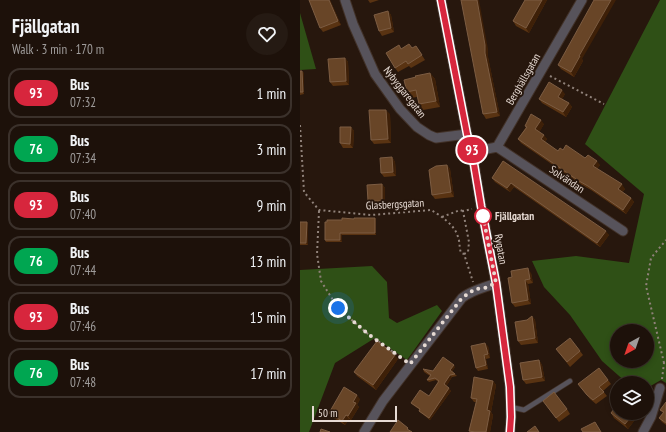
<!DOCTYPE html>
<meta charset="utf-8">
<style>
body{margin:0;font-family:"PT Sans Narrow",sans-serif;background:#251a13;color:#f1f3f6;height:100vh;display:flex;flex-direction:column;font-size:15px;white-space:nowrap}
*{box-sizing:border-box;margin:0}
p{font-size:13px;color:#a09d9c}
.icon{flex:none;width:22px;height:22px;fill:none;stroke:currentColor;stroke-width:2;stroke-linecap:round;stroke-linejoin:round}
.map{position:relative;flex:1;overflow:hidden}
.panel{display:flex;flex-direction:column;background:#1d110a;width:300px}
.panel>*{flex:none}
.badge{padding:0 8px;border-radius:13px;font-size:14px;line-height:26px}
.needle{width:26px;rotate:220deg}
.tools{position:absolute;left:310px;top:324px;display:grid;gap:8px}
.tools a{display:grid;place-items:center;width:44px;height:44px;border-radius:50%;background:#1d110a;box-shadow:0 2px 6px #0003,0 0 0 1px #3b312b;font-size:20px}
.scale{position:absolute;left:12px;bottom:10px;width:85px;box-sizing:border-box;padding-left:4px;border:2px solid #e6dad3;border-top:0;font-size:11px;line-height:14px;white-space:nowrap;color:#e6dad3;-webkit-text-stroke:3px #27170d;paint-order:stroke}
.you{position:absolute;width:20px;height:20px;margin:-10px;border:3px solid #fff;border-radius:50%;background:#1a73e8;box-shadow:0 0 0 6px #1a73e833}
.map>.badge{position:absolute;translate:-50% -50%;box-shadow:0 0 0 2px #fff}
.round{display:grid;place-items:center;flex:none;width:42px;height:42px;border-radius:21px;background:#251a13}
.headline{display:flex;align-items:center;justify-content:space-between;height:68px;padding:0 12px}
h1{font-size:19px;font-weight:800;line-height:30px}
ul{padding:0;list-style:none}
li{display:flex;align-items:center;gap:12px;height:50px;margin:0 8px 6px;padding:0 4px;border:2px solid #3b312b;border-radius:12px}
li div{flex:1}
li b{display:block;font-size:15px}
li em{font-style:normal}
li .badge{min-width:44px;font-weight:700;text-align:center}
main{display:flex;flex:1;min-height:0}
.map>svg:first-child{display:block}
</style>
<main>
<section class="panel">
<div class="headline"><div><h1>Fjällgatan</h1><p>Walk · 3 min · 170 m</p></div><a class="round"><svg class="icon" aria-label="heart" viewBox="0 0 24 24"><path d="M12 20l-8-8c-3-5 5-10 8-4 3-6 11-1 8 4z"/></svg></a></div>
<ul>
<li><span class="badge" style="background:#d7263d;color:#fff">93</span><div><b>Bus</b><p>07:32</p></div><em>1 min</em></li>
<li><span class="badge" style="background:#00a651;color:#fff">76</span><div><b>Bus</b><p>07:34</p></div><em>3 min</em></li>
<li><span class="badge" style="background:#d7263d;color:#fff">93</span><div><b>Bus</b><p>07:40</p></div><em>9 min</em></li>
<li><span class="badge" style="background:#00a651;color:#fff">76</span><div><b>Bus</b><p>07:44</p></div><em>13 min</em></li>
<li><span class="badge" style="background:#d7263d;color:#fff">93</span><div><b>Bus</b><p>07:46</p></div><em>15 min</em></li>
<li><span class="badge" style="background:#00a651;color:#fff">76</span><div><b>Bus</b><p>07:48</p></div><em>17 min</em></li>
</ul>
</section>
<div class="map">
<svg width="366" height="432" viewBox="0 0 366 432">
<rect width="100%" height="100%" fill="#27170d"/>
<path fill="#2f5016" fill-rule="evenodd" d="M360 0H366V383L361 380 347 388V383H327L302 361 270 315 244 287 232 261 276 256 329 263 344 194 285 144ZM317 331H347V361H317Z
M0 13 16 69 0 70Z
M72 266 87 282 89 318 97 323 137 305 142 311 107 360 75 338 35 363 9 432H0V270Z"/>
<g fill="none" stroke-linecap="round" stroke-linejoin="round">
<defs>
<path id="lane" d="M211 407 224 410 270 381"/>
<path id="street" d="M45 0 53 24 75 74 100 109 117 127 129 135 136 138 167 134
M141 0 167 134 172 152 181 206 196 283 210 387 211 417 210 432
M197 147 323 231
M172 152 197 147 282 0
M64 432 83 401 162 298C172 290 184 288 196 283
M343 432 351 417 360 388"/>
</defs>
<use href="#lane" stroke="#423229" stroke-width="6"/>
<use href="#street" stroke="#423229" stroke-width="11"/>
<path stroke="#90827a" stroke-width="2" stroke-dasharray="2 3" stroke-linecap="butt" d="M250 76 304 104
M0 125 4 192 19 210 71 215 131 210C141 216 155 225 158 237 160 242 159 247 161 253L164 254 173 282
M19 211 17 254 21 281 38 308 68 334 103 359
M142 217 160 210 163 211
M164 254 168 252 169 242 163 211 172 209
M364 363 346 286 351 258 366 240
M362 379 364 363 366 361"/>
<use href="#lane" stroke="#57535b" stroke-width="4.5"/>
<use href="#street" stroke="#57535b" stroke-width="9"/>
</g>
<path fill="#593312" d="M30 0 41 25 23 32 20 28Z
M68 0H79L70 3Z
M225 0H247L229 33 216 26 213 21Z
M88 11 91 15 94 32 82 36 79 31Z
M99 45 101 49 113 48 116 46 125 60 111 68 109 66 98 72 95 68Z
M188 49V57L200 116 186 119 183 114Z
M45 58 48 62 49 85 33 86 30 82Z
M282 59 283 61 274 77 261 69 258 65Z
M0 71 4 73V94L0 95Z
M130 73 135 79 140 107 123 110 119 104 117 97 111 98 107 92 116 77Z
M265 94 262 99 269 103 272 107 266 117 242 103 239 99Z
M90 114 91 143 74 144 71 140Z
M244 124 239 132 247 139 245 142 258 151 263 150 285 158 300 165 297 169 325 189 322 192 331 198 334 202 326 214 291 190 282 185 221 143 218 139 226 127 225 126Z
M51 127 54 131 53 148H43L40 143Z
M92 157 95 162 96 176 84 177 81 173Z
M203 161 309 235 300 247 214 187 210 192 195 182 192 178Z
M147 165 150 169 154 197 135 199 132 195Z
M82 184 85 188V205L71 206 68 201Z
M75 218 76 220V235H42V242H26L25 240 42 220Z
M0 222H7L8 225V245H0Z
M231 273 233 283 228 284 231 304 215 307 212 303 208 278Z
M232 316 235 320 238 343 221 345 218 341 227 320Z
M188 346 190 358 186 359 188 369 178 371 176 368Z
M256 349 280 351 283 355 270 367Z
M98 359 76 390 57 376 54 372Z
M239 360 242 365 245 381 226 384 223 380Z
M155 367 152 371 157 376 152 377 146 386 151 391 130 420 121 413 119 411 120 410 113 405 111 403 129 396 138 382 136 380 129 382 127 380 130 376 124 372 123 369 133 371Z
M308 380 311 384 303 391 307 396 296 404 290 399 278 384Z
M193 381 196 385 191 412 193 415 190 432H170L169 431 176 402H174L171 398Z
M60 399 57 405 59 407 51 420 49 419 45 425 32 417 29 413Z
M366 402V425L362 422 359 418 363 413 360 410Z
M246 405 267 409 270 414 259 422Z
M311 413H340L328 429 314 418Z"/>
<path fill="#3e2008" d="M29 0H30L41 25 38 21Z
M177 0H179L188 49V57L200 116 197 112 185 53Z
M242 0H247L229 33 226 28Z
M311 0H316L282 59 283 61 274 77 271 72 279 56Z
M88 11 91 15 94 32 91 28Z
M45 58 48 62 49 85 46 81Z
M2 71 4 73V94L3 92Z
M130 73 135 79 140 107 136 101Z
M262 90 265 94 261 101 258 97Z
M269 103 272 107 266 117 263 112Z
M86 110 90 114 91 143 88 139Z
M241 120 244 124 239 133 235 129Z
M51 127 54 131 53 148 50 144Z
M244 135 247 139 244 144 241 139Z
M92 157 95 162 96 176 93 172Z
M297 161 300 165 296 171 293 166Z
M147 165 150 169 154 197 151 192Z
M211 183 214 187 210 192 207 188Z
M82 184 85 188V205L82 201Z
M322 184 325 189 321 193 318 189Z
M331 198 334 202 326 214 323 210Z
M75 218 76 220V235L75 233Z
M7 222 8 225V245L6 243Z
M306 231 309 235 300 247 297 243Z
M40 233 42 235V242L40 240Z
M228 268 231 273 233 283 230 279Z
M225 280 228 284 231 304 228 300Z
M232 316 235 320 238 343 235 338Z
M185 343 188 346 190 358 188 354Z
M95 355 98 359 76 390 73 385Z
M184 355 186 359 188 369 186 365Z
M239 360 242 365 245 381 242 377Z
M154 365 155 367 152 372 150 370Z
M150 375 152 377 146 387 144 384Z
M193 381 196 385 191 412 193 415 190 432H186L187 410Z
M149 388 151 391 130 420 129 418Z
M57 395 60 399 57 405 59 407 51 420 48 416 53 402Z
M334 413H340L328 429 325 424Z
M46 415 49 419 45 425 42 421Z"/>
<path fill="#684527" stroke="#7c5c42" d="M9 0H29L38 21 20 28Z
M161 0H177L185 45V53L197 112 183 114Z
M225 0H242L226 28 213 21Z
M294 0H311L279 56H280L271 72 258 65Z
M88 11 91 28 79 31 74 15Z
M109 44 112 48 116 46 122 55 108 64 106 61 95 68 86 53 99 45 101 49Z
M45 58 46 81 30 82 28 59Z
M0 71H2L3 92H0Z
M130 73 136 101 119 104 116 90 107 92 104 80 116 77 115 76Z
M249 82 262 90 258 97 269 103 263 112 239 99Z
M69 110H86L88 139 71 140Z
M231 114 241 120 235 129 244 135 241 139 258 151 260 148 263 150 266 145 285 158 288 155 297 161 293 166 322 184 318 189 331 198 323 210 288 186 279 181 218 139 227 127 225 126Z
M40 127H51L50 144 40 143Z
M92 157 93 172 81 173 80 158Z
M203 161 306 231 297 243 211 183 207 188 192 178Z
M147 165 151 192 132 195 129 170 136 166Z
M82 184V201H68L67 185Z
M42 218 54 219V218H75V233H40V240H25V222H27V220H42Z
M0 222H7L6 243H0Z
M228 268 230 279 225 280 228 300 212 303 208 278 212 277 211 271Z
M232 316 235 338 218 341 215 322 227 320Z
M270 338 280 351 267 362 256 349Z
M77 341 95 355 73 385 54 372Z
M185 343 188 354 184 355 186 365 176 368 171 346Z
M143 357 154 365 150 370 155 374 150 375 144 384 149 388 129 418 119 411 120 409 111 403 120 390 129 396 139 381 135 378 127 380 131 375 123 369 133 371Z
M239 360 242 377 223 380 220 363Z
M299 368 308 380 299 387 304 392 293 400 287 395 278 384Z
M174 377 193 381 187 410 190 411 186 432H175L169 431 177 399 171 398Z
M44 387 57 395 53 402 56 403 48 416 46 415 42 421 29 413Z
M254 392 267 409 256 418 243 401Z
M366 402V423L359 418 364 412 360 410Z
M317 405V413H334L325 424 311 413Z
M98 420 108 428 107 429 112 432H90Z
M295 422 301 432H283L281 429Z
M235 426 239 432H227Z
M21 429 30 432H20Z"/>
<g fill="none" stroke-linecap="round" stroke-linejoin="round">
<defs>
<path id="line" d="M141 0 167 134 172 152 181 206 196 283 210 387 211 417 210 432"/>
</defs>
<use href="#line" stroke="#fff" stroke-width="9"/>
<use href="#line" stroke="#d7263d" stroke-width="6"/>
<path stroke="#e6dad3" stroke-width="4" stroke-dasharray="0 7.2" d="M38 308 68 334 110 364 162 298 175 289 185 288 196 283 183 216"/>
</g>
<circle fill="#fff" stroke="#d7263d" stroke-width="2" cx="183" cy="216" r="8"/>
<g text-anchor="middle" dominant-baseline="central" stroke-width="4" stroke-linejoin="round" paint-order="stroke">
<g font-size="11" fill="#e6dad3" stroke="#27170d">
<text transform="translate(223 79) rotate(-60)">Berghällsgatan</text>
<text transform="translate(105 92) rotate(52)">Nybyggaregatan</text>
<text transform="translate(267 179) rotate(34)">Solvändan</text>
<text transform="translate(95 204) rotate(-3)">Glasbergsgatan</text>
<text transform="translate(201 249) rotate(80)">Rygatan</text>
</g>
<g font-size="11" font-weight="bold" fill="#e6dad3" stroke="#27170d" text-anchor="start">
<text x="195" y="216">Fjällgatan</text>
</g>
</g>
</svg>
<div class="tools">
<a><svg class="needle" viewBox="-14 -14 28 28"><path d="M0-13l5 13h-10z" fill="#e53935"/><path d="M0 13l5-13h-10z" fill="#a09d9c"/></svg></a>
<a><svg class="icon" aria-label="layers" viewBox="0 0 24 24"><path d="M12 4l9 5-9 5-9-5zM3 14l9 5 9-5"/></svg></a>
</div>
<div class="scale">50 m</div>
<div class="you" style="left:38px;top:308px"></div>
<b class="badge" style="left:172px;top:150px;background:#d7263d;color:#fff">93</b>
</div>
</main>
